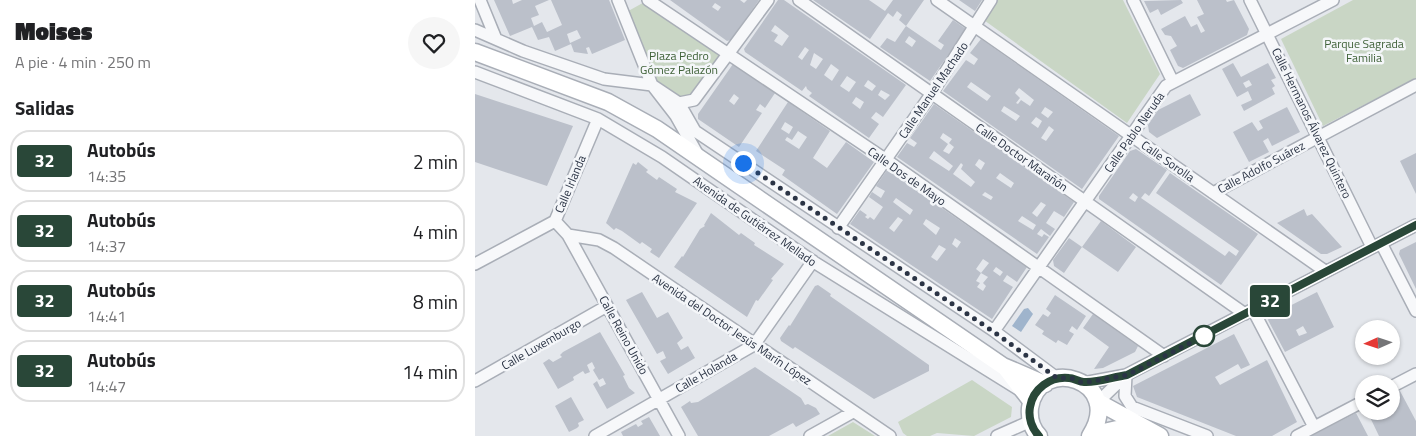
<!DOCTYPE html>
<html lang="es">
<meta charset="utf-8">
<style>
body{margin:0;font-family:"Titillium Web",sans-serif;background:#f6f6f6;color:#202124;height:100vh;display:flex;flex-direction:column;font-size:19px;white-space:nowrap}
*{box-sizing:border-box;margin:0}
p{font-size:16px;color:#757577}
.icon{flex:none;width:28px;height:28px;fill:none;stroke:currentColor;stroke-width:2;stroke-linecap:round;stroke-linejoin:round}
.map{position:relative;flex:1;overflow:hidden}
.drawer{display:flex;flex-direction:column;background:#fff;width:475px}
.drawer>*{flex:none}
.badge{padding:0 10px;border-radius:4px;font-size:18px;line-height:32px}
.needle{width:32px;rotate:267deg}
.controls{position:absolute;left:880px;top:320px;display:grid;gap:10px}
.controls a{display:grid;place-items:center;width:45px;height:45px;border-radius:50%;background:#fff;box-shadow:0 1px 4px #0004;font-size:25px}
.you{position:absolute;width:25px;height:25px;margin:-12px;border:4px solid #fff;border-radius:50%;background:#1a73e8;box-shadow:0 0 0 8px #1a73e833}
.map>.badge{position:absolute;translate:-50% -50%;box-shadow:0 0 0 2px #fff}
h2{padding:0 15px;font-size:19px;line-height:45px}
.round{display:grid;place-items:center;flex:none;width:52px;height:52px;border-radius:26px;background:#f6f6f6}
.head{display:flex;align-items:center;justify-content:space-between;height:85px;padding:0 15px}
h1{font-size:24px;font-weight:800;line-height:38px}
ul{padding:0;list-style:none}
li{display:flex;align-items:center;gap:15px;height:62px;margin:0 10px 8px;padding:0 5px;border:2px solid #e0e0e0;border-radius:20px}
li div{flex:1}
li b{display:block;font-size:19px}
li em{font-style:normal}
li .badge{min-width:55px;font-weight:700;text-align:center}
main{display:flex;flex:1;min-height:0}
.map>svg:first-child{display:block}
</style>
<main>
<section class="drawer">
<div class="head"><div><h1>Moises</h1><p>A pie · 4 min · 250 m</p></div><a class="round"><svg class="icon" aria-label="heart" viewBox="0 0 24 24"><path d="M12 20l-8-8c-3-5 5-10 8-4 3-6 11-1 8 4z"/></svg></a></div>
<h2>Salidas</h2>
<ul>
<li><span class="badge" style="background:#294738;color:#fff">32</span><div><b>Autobús</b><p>14:35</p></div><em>2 min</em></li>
<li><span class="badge" style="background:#294738;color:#fff">32</span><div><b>Autobús</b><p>14:37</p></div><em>4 min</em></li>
<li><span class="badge" style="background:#294738;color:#fff">32</span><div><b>Autobús</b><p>14:41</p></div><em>8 min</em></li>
<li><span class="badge" style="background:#294738;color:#fff">32</span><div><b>Autobús</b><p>14:47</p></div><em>14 min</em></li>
</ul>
</section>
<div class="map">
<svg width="941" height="436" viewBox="0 0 941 436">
<rect width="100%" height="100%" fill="#e4e7ec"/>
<path fill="#c9d6c5" d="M173 0 253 55 219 100 204 103 177 85 148 14Z
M518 0H648L685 74 652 123 506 18Z
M878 0H941V78L848 126 806 39Z
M497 380 537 407 536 417 499 436 462 433 455 436H432L428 433 423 422Z
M378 422 400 436H353Z"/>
<path fill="#9fb4cc" d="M553 308 558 314 546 332 537 326 549 309Z"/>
<path fill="#bbc0ca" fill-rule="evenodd" d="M19 0H37L38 4 47 0H74L60 6 64 15 56 18 59 26 67 22 72 32 87 25 76 0H134L150 40 117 54 114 47 111 48 113 54 99 52 96 44 80 51 74 37 63 40 57 27 35 36ZM102 30 106 38 95 43 92 34Z
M195 0H265L269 3 272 0H284L256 40 252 41ZM240 3 246 7 243 11 237 7Z
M303 0H309L431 85 408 117 401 112 396 118 404 124 394 138 334 96 337 93 332 89 331 86 327 91 270 52 269 49ZM300 25 314 36 307 46 299 41 303 35 296 31ZM330 47 334 50 327 60 323 57ZM339 53 348 59 341 69 335 65ZM356 64 364 70 357 81 349 75ZM372 76 381 82 374 92 365 86ZM393 80 401 86 397 91 389 86ZM406 90 415 95 410 100 403 95ZM381 97 389 102 385 109 377 103Z
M338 0H394L410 11 418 0H449L431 26 424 20 427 15 422 11 418 17 413 13 395 39Z
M484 0H507L500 11Z
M706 0 708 3 686 15 683 9 675 13 669 1Z
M722 0H751L752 2 759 0 774 29 772 35 708 68 703 66 695 50 702 46 696 36 690 35 686 29 710 16 716 27 722 24 726 33 730 31 722 17 729 14Z
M478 20 491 29 455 81 405 47 412 38 420 42 431 26 466 50 469 45 463 41ZM434 36 441 41 437 47 430 42Z
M506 39 644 136 607 189 468 91 491 60 499 65 503 59 495 53ZM496 82 516 96 512 101 492 87ZM544 88 559 100 555 106 546 100 543 104 541 103 545 98 540 93ZM529 106 545 116 541 121 526 111ZM570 107 578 112 573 118 566 113ZM561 117 567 121 563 128 556 123ZM574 126 579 130 571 141 566 138Z
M758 63 766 77 793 63 801 78 796 80 800 86 797 88 800 94 769 111 766 105 777 100 773 91 762 97 747 69ZM774 80 777 85 771 88 768 83Z
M258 64 300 93 290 108 285 104 281 110 287 113 264 147 223 119V114ZM259 94 264 98 259 105 254 101Z
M0 94 98 126 72 186 0 162Z
M715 94 726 115 682 138 674 132 673 125 683 110Z
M313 102 355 131 338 158 352 168 371 142 399 162 362 214 307 175 310 170 281 151ZM310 122 318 127 314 134 306 129ZM323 131 332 137 324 149 310 140 312 137 317 140Z
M459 104 599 202 589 217 579 211 571 223 580 229 575 236 566 229 562 234 567 237 569 234 574 237 562 254 422 157 432 143 439 147 442 143 435 138ZM468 133 477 139 474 143 479 147 474 154 468 151 473 144 465 138ZM459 151 478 166 474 171 454 158ZM504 159 510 163 506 170 500 165ZM486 163 488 165 486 169 500 182 496 187 478 174ZM525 173 539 183 536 188 521 178ZM510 192 518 197 516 200 507 195ZM566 202 571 205 562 217 557 213ZM547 216 561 225 558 230 543 221Z
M812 107 825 132 797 146 793 138 788 141 794 152 774 162 758 132 777 122 783 131 788 128 784 121Z
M661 149 692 170 674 196 670 193 666 198 750 256 754 251 761 256 764 251 681 193 695 173 783 234 746 285 624 199V196L655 151ZM658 193 663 197 660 202 654 198Z
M941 153V194L925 161Z
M163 162 173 170 171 172 182 180 184 177 202 189 200 192 222 203 184 258 175 252 177 249 167 242 165 244 147 231 141 228 139 230 131 223 158 163 161 165Z
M412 170 552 267 542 282 532 275 528 281 538 287 517 319 375 224 385 210 392 215 390 217 393 219 395 217 399 220 408 207 394 197 397 192 406 198 410 191 401 186ZM421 198 438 210 435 215 418 202ZM423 217 428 220 419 232 414 228ZM451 219 465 228 461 235 448 224ZM480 238 486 242 482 248 477 244ZM464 245 471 249 462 261 456 257ZM508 259 514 263 506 273 501 269ZM521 267 528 272 525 276 518 271ZM506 273 513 277 508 283 511 286 508 291 502 287 505 283 501 281Z
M829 209 832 216 837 214 867 247 852 254H846L802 223Z
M236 213 264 235 266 233 280 243 279 245 309 264 296 279 298 280 283 301 281 300 272 317 199 267 207 256 208 257 225 229 230 226 229 225Z
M626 221 661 247 643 272 607 247 589 273 579 266 578 260 594 238 607 247Z
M941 242V289L924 254 925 250Z
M343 285 356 294 355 296 454 365V371L399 399 320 347 318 349 306 341 305 338 314 325 315 326 340 286Z
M167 292 182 318 193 312 208 338 202 343 206 350 213 346 220 358 193 374 185 361 191 358 188 351 182 354 151 300Z
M842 292 859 327 810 352 793 320 795 316ZM828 326 832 333 824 336 821 330Z
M580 295 611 316 602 330 597 326 594 331 599 334 592 345 583 340 581 343 567 334 569 331 560 325 568 314 573 317 576 313 571 309Z
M618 314 663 346 660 352 628 368 619 369 634 347 608 328Z
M125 332 150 375 148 376 154 388 160 393 132 409 118 384 122 381 125 387 131 384 128 378 124 380 118 370 120 368 117 362 112 365 115 372 110 374 108 371 98 377 99 380 83 389 68 363 74 359 78 362 87 357 85 355 88 352Z
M759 334 775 365 766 369 763 364 740 377 745 385 792 360 822 422 797 436H761L662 397 658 386Z
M280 367 326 398 330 405 333 404 341 408 345 414 321 427 318 423 294 436H223L206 407 215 401 216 403 223 402Z
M925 391 941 421V436H904L892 411H916V396Z
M96 397 109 420 103 423 104 426 102 428 94 432 80 406Z
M881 413 893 436H836Z
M174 417 185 436H148L146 432 161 424 163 427 168 424 166 421Z"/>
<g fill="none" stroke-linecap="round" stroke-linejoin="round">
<defs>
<path id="minor" d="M5 0 21 39
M143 0 177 85 201 116 223 155
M173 0 410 159 689 356
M324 0 770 314
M462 0 850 271
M658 0 698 82
M775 0 897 247
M0 30 48 51 129 79 177 85 204 103 220 131 519 331 582 378
M0 72 123 119 187 157 342 264 543 389
M204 103 219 100 293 0
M738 193 941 85
M80 221 93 235 204 436
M363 228 457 93 516 0
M93 235 124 240 139 248 415 436
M906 243 941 311
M0 264 80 221 123 119
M778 310 839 427
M519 331 691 86 858 0
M651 375 650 396 657 407 732 436
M0 381 132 306
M608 383 651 375
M916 387 941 374
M623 402 651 375 941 225
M120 436 279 345 338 261
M335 436 378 412
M522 436 556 421
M822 436 889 401"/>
<path id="secondary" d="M0 52 133 102 182 129 528 366 570 384
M530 367 556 401
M623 402 685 436
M616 435 642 429 673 433
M564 436C557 429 554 418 555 408 563 353 651 380 615 436"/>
</defs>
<use href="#minor" stroke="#a9aeb7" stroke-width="14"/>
<use href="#secondary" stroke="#a9aeb7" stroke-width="19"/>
<use href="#minor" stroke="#f7f8fa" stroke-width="11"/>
<use href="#secondary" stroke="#fff" stroke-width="16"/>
</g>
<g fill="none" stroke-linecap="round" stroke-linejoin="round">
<defs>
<path id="line" d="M564 436C557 429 553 418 555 407 558 389 575 376 594 378 599 378 604 382 609 382 622 383 638 377 652 375L941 225"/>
</defs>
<use href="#line" stroke="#fff" stroke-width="11"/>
<use href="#line" stroke="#294738" stroke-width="8"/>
<path stroke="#2b3445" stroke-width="5" stroke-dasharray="0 9" d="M268 163 519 332 582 378H596L608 383 652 375 729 336"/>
</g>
<circle fill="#fff" stroke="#294738" stroke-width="2.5" cx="729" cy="336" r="10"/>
<g text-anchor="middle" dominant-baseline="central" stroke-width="5" stroke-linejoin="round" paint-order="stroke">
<g font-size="12" fill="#3f6138" stroke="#f4f6f9">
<text x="889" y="43">Parque Sagrada<tspan x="889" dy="14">Familia</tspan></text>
<text x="204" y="55">Plaza Pedro<tspan x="204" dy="14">Gómez Palazón</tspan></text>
</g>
<g font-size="12" fill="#2b3445" stroke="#f4f6f9">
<text transform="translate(458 90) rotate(-56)">Calle Manuel Machado</text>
<text transform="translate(837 123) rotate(64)">Calle Hermanos Álvarez Quintero</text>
<text transform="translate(659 132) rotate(-55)">Calle Pablo Neruda</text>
<text transform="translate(547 157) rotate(35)">Calle Doctor Marañón</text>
<text transform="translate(693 161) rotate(35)">Calle Sorolla</text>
<text transform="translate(786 167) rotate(-28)">Calle Adolfo Suárez</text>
<text transform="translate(432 176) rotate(35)">Calle Dos de Mayo</text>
<text transform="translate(95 184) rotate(-67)">Calle Irlanda</text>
<text transform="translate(280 221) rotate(35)">Avenida de Gutiérrez Mellado</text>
<text transform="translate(257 329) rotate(34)">Avenida del Doctor Jesús Marín López</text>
<text transform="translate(149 335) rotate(61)">Calle Reino Unido</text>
<text transform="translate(66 344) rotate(-30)">Calle Luxemburgo</text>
<text transform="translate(231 372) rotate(-30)">Calle Holanda</text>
</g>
</g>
</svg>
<div class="controls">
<a><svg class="needle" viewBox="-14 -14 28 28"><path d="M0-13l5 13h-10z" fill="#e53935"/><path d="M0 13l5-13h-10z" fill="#757577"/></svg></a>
<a><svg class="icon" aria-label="layers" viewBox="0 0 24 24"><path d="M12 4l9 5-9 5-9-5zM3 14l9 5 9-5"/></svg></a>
</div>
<div class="you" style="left:268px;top:163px"></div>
<b class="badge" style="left:795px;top:301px;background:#294738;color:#fff">32</b>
</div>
</main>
